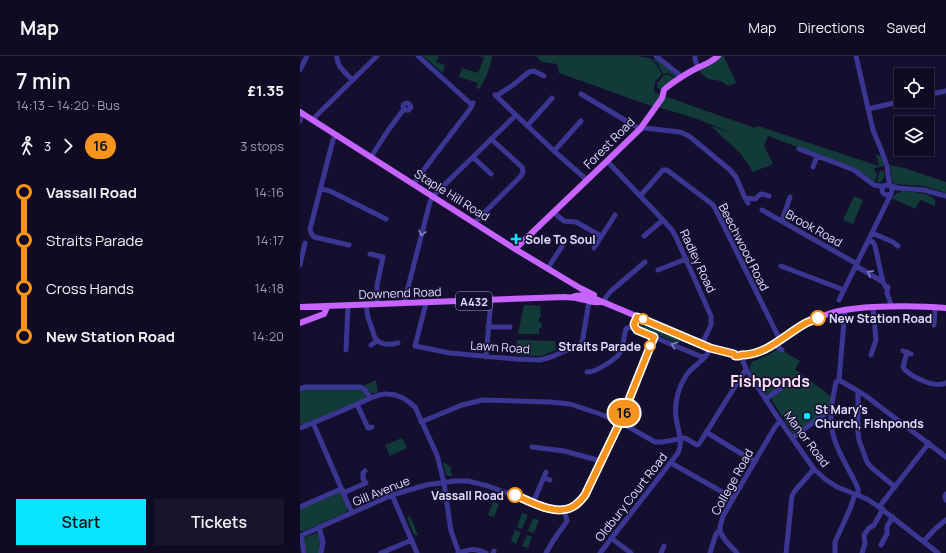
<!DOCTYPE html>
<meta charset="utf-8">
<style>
body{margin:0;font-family:Manrope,sans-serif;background:#19142b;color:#f1f3f6;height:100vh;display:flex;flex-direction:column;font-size:15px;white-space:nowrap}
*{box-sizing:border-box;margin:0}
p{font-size:13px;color:#9c9ba6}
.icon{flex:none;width:22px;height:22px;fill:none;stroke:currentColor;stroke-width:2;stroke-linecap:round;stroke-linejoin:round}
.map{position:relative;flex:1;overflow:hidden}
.drawer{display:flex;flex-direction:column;background:#100b23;width:300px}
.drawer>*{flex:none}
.badge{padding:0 8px;border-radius:13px;font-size:14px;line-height:26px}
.tools{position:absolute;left:594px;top:12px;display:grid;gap:8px}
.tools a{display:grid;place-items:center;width:40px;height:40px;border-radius:0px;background:#100b23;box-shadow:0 1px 3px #0004,0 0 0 1px #302b41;font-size:20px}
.map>.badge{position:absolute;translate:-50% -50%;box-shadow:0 0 0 2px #fff}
.legs{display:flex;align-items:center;gap:6px;height:44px;padding:0 16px;font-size:13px}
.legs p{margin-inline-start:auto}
.summary{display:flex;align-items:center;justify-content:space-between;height:68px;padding:0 16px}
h1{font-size:22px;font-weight:600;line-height:30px}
.cta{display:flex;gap:8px;margin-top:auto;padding:8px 16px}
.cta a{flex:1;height:46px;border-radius:0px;background:#09e4ff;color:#111;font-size:16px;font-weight:600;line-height:46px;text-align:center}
.cta a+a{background:#19142b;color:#f1f3f6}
ul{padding:0 16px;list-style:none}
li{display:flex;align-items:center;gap:14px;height:48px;font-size:15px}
li i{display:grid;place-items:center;width:6px;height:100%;margin:0 5px;background:currentColor}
li i::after{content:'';width:10px;height:10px;margin:-5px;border:3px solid;border-radius:50%;background:#100b23}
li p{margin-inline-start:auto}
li:first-child i{background:linear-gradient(#0000 50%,currentColor 0)}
li:last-child i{background:linear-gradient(currentColor 50%,#0000 0)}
header{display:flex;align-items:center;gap:24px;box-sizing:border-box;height:56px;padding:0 20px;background:#100b23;border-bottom:1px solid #302b41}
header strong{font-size:19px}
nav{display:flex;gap:22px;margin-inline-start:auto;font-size:14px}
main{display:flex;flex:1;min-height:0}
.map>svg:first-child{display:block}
</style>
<header>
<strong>Map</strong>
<nav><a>Map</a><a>Directions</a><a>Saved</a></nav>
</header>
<main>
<section class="drawer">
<div class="summary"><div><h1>7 min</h1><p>14:13 – 14:20 · Bus</p></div><b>£1.35</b></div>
<div class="legs"><svg class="icon" aria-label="walk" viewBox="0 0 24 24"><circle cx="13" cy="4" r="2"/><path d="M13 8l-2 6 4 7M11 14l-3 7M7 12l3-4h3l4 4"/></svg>3<svg class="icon" aria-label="forward" viewBox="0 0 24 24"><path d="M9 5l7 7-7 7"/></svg><b class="badge" style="background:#f7941e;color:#111">16</b><p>3 stops</p></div>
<ul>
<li><i style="color:#f7941e"></i><b>Vassall Road</b><p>14:16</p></li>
<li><i style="color:#f7941e"></i><span>Straits Parade</span><p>14:17</p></li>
<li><i style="color:#f7941e"></i><span>Cross Hands</span><p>14:18</p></li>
<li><i style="color:#f7941e"></i><b>New Station Road</b><p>14:20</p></li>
</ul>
<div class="cta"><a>Start</a><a>Tickets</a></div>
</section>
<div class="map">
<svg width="646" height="497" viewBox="0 0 646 497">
<rect width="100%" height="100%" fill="#150f2f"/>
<path fill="#123a39" d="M123 0H139L136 6 145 9 143 17Z
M179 0H192C190 12 186 23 179 33L176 32 178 27 159 21 162 12 178 17 184 2Z
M236 0H336L350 2 357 9 361 17V19L355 26 354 36 360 39 354 51 259 17 257 8 242 6Z
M420 0H425L424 1 436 26 434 28 428 30 421 25 408 23 398 15Z
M352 3H355L357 4 375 19 376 21 375 22 369 17 363 18 358 8Z
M364 19H369L374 23 363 34 357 32V27Z
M364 40 455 72 458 70 579 110 576 98 581 100 584 110 575 112 574 114 577 117 575 127 556 113 468 80 464 90 473 108 453 116 441 98 411 70 435 78 397 63 358 51Z
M590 109 604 112 646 126V137L624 130 595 128 592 125Z
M580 114H581V116L584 115 585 120 582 125 579 127 577 125Z
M603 135C613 136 628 136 635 144V150L621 144 619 146 615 153 592 142 596 138Z
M554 140 563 144 553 168 543 164Z
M224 249 240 250 241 261H239V266H241L242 272H239V278H218Z
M341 268 380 284 379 288 340 271 339 270Z
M217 284 255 285 256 294 241 300 215 299Z
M478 292 500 305 495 313 533 342 530 354 494 379 471 343 482 332 480 331 468 340 449 312 452 306 472 297Z
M76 324 78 336 73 337H71L65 329Z
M5 332H62L66 340 64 343 3 369 0 367V335Z
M102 382 107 392 90 400 85 389Z
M143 406 152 412 150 415 153 420H149L146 419 143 407Z
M39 436C43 438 49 450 47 454 47 455 46 456 45 457L4 475H0V453Z
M193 446 199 448 194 461 188 459Z
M222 457 228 459 222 473 217 471Z
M110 460 118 479H114L107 461Z
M233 462 239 464 234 477 228 475Z
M215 474 221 476 216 488 211 485Z
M16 477 19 479 21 483 20 497H7L3 482Z
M227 479 232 481 228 492 222 490Z"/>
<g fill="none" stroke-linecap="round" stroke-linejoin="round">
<path stroke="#3a3692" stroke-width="5" d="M37 0C36 10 46 17 52 24
M118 0 172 49
M356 0 382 21
M395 0V4L398 11
M556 0 573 74 582 96 587 110 589 126 591 130
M0 14 7 0
M281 38 340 73 345 72 380 76 389 80 429 113 436 121 445 142 448 147
M195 39 254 95 287 124
M627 39 646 35
M196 40 213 29 229 16 234 15 244 20
M568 53 603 45
M12 64 77 0
M0 65 2 57
M227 70 252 42
M36 79 33 84 10 173 11 177 14 181 49 189
M499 93 554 114 574 129 580 130H584
M254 95 281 65
M71 101 89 73 104 53 103 50 104 48 107 47 109 48 111 51 109 54H106L104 53
M173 101 191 118
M307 105 363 164 372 174 376 181 411 260V269L402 288
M513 111 517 100
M113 128 170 53 173 47
M582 134a5 5 0 1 1 10 0a5 5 0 1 1-10 0Z
M591 130 598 132 624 134 646 140
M21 133 30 135 86 163
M340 140 363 114H367L412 148 415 152 480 284
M445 142 455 143C462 137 459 137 469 140
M462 154 557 208
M253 156 264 165 276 166 301 180
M482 165 490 141
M174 167 221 120 223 116 222 111 191 83
M572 177 593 186 598 190
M344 180 363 164
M569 184 573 186 575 190 583 226 587 233
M294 192 315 159
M70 198 83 201 77 229V248
M0 209 5 187
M481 210 544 234
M556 210 583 226
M248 212 264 187
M358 214 386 203
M588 231 587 237 592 251
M539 244 591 138
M304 246 306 241 311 235 345 206
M104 247 130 146 133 140 216 59
M126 247 115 290 150 297 216 303 240 304 251 301 281 288 283 282 289 245
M66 249 68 261 75 282C81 290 90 289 98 287
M545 254 539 324 536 326C534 337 531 349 531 361 530 385 546 407 556 428L558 433V439
M337 261 335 267V271L337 274 402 301 406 300 410 292
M634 269 635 252
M188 271H210
M474 288 482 294
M71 289 77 285
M46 294 48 250
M603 295 611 298
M607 296 603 311C606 316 610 318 615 321 625 326 635 331 646 327
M443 299V305L446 313 474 356 514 413 525 423 537 431 567 443 579 451 638 497
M571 299 576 284 573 251
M186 301 191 244
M287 316C294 316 299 313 305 309 308 307 312 305 315 302 324 296 323 282 326 273L327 272 335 271
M539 324 558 335V376L559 384 567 406 571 411 595 431
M0 333 5 331H60C66 332 67 337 70 342
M558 335 566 340 646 401
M466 343 480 333
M57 348 68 372 72 371
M121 366 162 349 183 344 250 346 270 348 300 358 320 366 355 386H362L385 382 397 389 399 388 446 313
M13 367 52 457
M0 372C18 365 37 357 55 349 65 345 74 339 84 338 96 337 107 343 115 351L137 399 144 427 151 475 159 497
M406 376 455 406
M492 382 532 353
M232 391 264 395 301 405
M371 407 433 442
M244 422 250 424
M43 437 66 427 63 423V417L65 415
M646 438 645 440 646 444
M92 439 117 497
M233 447 246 416
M0 451 41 433
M579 451 629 387
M19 471 23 486 21 497
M0 480 92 439 126 429 155 425H168L188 430 248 452 261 455 273 451 280 446 289 432 320 366 354 281
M1 480 4 497
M311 482 331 497
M624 485 636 472 646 464
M581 489 587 478V470L593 461
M81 497 112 484
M158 497C170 493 174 492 186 497
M193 497 194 495
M246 497 253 485 267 465 264 454
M300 497 378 397C384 385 377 373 376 361 374 346 379 329 388 317 393 311 401 306 406 300
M361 497 364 490
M410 497 416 478 420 473
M437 497C432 491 420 481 420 473 420 469 422 464 423 460L475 371 480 365
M486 497 492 440 494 436 514 413
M535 497V486L550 453 555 438
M562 497 565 488 564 479 569 472 574 469 583 453"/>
<path stroke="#c764ff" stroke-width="6" d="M0 56 215 193 280 232 294 239
M215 193 307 105 340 73 355 52 362 42 364 34 366 32C376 24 387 17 399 11 406 8 412 6 418 0
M272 241 275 240 286 239 322 254 406 290 433 298 435 300H439L441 299C463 299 480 284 498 272 507 267 517 262 528 258 542 253 558 252 573 251 597 250 622 250 646 252
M0 251 264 241C271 241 278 242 285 244 290 245 294 247 299 246
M0 267 24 258 27 251"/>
</g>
<defs><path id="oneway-chevron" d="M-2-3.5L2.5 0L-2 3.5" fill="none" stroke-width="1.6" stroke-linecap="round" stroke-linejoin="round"/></defs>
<g stroke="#8581c3">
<use href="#oneway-chevron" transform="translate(122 177) rotate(104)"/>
<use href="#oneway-chevron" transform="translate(570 217) rotate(-150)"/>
<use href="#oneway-chevron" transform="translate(374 289) rotate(-158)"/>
</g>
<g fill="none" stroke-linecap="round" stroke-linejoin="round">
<defs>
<path id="line-1" d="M215 439C231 446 257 461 274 450 279 447 282 443 285 439L320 366 354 281 337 274 335 271 334 268 337 261 410 292 434 298 435 300H439L441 299C467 299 484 279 506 267 510 265 514 264 518 262"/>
</defs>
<use href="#line-1" stroke="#fff" stroke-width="9"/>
<use href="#line-1" stroke="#f7941e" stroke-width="6"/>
</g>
<g fill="#09e4ff" stroke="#150f2f" stroke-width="1.5">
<path d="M214 177h4v4h4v4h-4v4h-4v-4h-4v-4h4z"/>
<circle cx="507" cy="360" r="4"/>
</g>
<g fill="#fff" stroke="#f7941e" stroke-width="2">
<circle cx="518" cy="262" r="7"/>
<circle cx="343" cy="263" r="5"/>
<circle cx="350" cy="290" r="5"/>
<circle cx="215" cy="439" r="7"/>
</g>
<g text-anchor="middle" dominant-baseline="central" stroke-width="3" stroke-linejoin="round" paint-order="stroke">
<rect fill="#150f2f" stroke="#a49fc1" stroke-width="1" x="156" y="236" width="36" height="18" rx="3"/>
<g font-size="11" font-weight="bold" fill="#e1ddff">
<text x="174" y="245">A432</text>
</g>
<g font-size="12" fill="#e1ddff" stroke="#150f2f">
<text transform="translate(309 87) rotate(-45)">Forest Road</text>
<text transform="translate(152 139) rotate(32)">Staple Hill Road</text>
<text transform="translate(514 172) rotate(29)">Brook Road</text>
<text transform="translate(444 191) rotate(63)">Beechwood Road</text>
<text transform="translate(398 205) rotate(65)">Radley Road</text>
<text transform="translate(100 237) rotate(-2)">Downend Road</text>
<text transform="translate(200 291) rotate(4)">Lawn Road</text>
<text transform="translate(507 383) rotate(53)">Manor Road</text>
<text transform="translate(432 426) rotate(-61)">College Road</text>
<text transform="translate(81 435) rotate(-22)">Gill Avenue</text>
<text transform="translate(331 441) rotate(-52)">Oldbury Court Road</text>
</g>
<g font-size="12" font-weight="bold" fill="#e1ddff" stroke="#150f2f" text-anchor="start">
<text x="225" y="183">Sole To Soul</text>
<text x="515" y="353">St Mary's<tspan x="515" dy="14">Church, Fishponds</tspan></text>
</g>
<g font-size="12" font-weight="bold" fill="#e1ddff" stroke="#150f2f" text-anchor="end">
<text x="529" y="262" text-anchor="start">New Station Road</text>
<text x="341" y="290">Straits Parade</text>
<text x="204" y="439">Vassall Road</text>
</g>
<g font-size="16" font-weight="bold" fill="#ffdff3" stroke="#150f2f">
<text x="470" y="325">Fishponds</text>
</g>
</g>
</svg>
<div class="tools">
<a><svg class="icon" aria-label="locate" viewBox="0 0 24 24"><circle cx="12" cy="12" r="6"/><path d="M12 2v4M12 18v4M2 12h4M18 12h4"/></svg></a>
<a><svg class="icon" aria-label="layers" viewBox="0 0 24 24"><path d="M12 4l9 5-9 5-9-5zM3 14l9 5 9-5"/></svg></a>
</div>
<b class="badge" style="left:324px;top:357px;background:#f7941e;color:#111">16</b>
</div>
</main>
